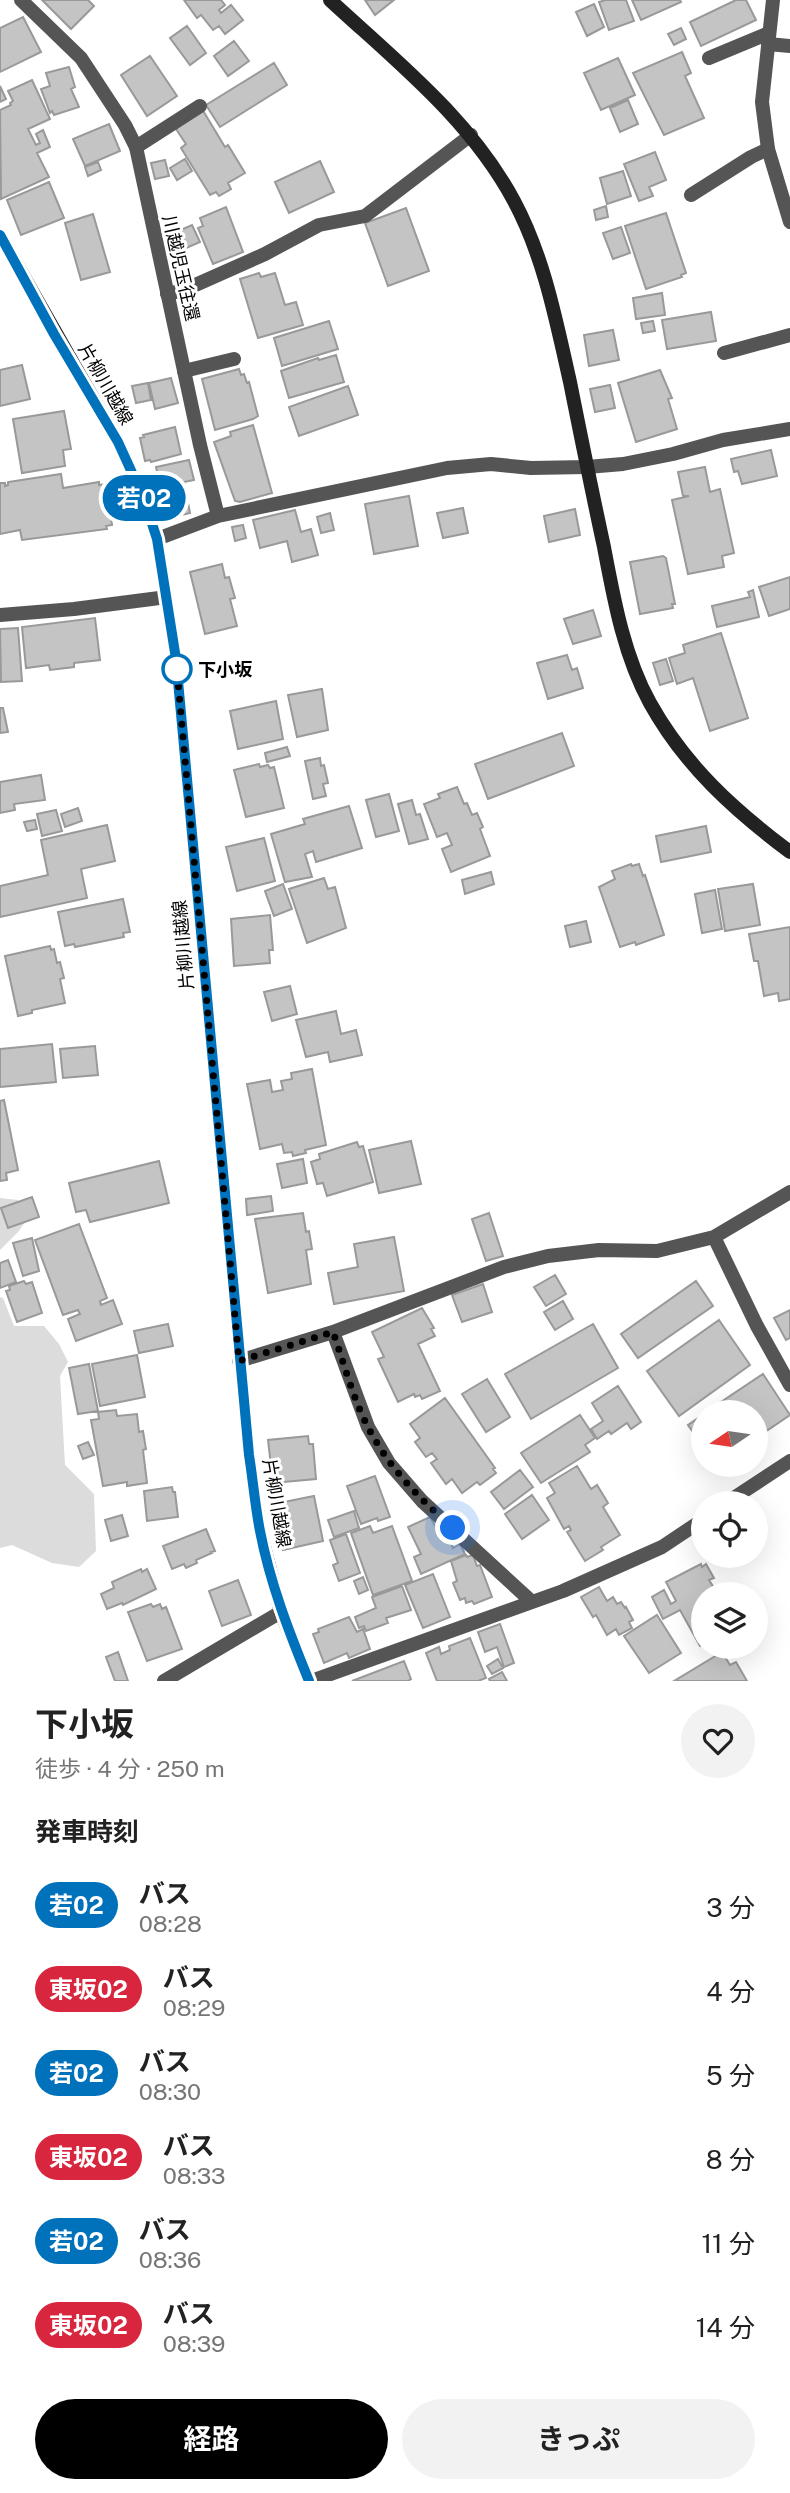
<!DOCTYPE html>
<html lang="ja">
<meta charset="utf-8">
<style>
body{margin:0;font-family:"Public Sans","Noto Sans JP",sans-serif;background:#f2f2f2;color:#222;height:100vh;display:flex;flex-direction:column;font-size:26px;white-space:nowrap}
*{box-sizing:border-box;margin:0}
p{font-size:23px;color:#767676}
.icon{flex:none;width:38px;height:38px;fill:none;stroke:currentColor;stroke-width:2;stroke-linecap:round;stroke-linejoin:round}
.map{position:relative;height:1681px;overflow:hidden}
.sheet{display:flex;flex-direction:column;background:#fff;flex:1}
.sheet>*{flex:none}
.badge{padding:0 14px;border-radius:23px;font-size:24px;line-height:46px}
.needle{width:46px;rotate:257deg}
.controls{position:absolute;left:691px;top:1400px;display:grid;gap:14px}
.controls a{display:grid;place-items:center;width:77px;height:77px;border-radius:50%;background:#fff;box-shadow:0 7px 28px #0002;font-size:35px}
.you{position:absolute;width:35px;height:35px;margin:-18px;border:5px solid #fff;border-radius:50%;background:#1a73e8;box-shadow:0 0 0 10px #1a73e833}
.map>.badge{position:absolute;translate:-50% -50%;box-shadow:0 0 0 4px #fff}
h2{padding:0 35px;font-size:26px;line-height:63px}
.round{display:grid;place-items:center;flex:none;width:74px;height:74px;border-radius:37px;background:#f2f2f2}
.overview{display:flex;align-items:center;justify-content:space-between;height:119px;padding:0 35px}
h1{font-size:33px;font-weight:700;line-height:52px}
.button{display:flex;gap:14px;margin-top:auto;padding:14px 35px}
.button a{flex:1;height:80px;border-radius:42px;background:#000;color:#fff;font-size:28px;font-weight:700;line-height:80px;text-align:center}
.button a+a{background:#f2f2f2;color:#222}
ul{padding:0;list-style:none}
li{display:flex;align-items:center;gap:21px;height:84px;padding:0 35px}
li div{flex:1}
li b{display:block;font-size:26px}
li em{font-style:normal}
li .badge{min-width:77px;font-weight:700;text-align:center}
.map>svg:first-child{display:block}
</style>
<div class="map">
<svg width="790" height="1681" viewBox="0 0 790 1681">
<rect width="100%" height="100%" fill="#fff"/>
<path fill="#dcdcdc" d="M0 1198 18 1200 28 1218 18 1232 0 1250Z
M0 1297 3 1298 14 1326H44L59 1344 68 1362 60 1376 65 1465 94 1494 96 1551 79 1567 52 1563 12 1545 0 1548Z"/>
<path fill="#c4c4c4" stroke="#999" stroke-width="2" d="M42 0H88L94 6 71 29Z
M184 0H221L225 5 219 10 221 13 231 5 243 20 225 34 219 26 213 30 201 15 197 18Z
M365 0H394L375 15Z
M606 0H626L634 21 609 30 599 2Z
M632 0H680L681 2 641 20Z
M736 0H746L756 20 701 46 690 22Z
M594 4 604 27 587 36 576 12Z
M23 17 41 52 0 72V28Z
M187 26 206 53 190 65 170 38Z
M681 28 686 39 674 45 668 34Z
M234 41 249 61 228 76 214 56Z
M682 52 691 73 685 76 704 118 664 135 633 73Z
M150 56 177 96 147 116 121 75Z
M618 58 635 95 601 110 584 73Z
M274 63 287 85 220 127 206 105Z
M69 67 75 87 71 89 79 107 54 115 52 111 50 113 41 89 50 86 46 73Z
M32 80 50 119 28 129 36 145 40 143 36 134 43 130 50 147 37 153 49 177 1 199 0 110 11 105 10 103 13 101 8 91Z
M0 86 6 99 0 102Z
M628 100 638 124 620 132 610 108Z
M202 109 225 147 228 145 245 173 228 183 231 189 219 196 216 192 210 195 181 148 186 144 176 129Z
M109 124 120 151 85 166 73 139Z
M655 152 666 180 649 187 653 196 639 201 624 164Z
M185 159 192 171 177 180 170 168Z
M165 160 169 176 155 179 151 163Z
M320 161 334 192 289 213 275 182Z
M98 162 101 170 88 176 85 167Z
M623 171 631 196 607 204 600 178Z
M49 182 64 218 21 235 7 200Z
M606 206 608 217 596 220 594 210Z
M226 207 243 252 213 264 198 228 203 226 200 218Z
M406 208 429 271 388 286 365 223Z
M666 213 686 273 681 275 682 277 646 289 625 226Z
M93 214 110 272 81 280 65 223Z
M192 225 200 242 184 249 176 232Z
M621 227 630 253 613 259 603 233Z
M259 273 261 277 275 273 285 305 296 302 303 325 258 338 240 279Z
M662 293 665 315 636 319 633 298Z
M711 312 716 341 667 349 662 320Z
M329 321 338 349 282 366 274 338Z
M653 321 655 331 643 333 641 323Z
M613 330 619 360 589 366 584 335Z
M336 355 344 382 289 398 281 371 318 358 319 360Z
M22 365 30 399 0 406V370Z
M239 369 241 375 244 374 247 383 249 382 258 416 253 419 215 430 202 379Z
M660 370 672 398 668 399 677 429 636 442 618 383Z
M171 378 178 403 155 409 149 383Z
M148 383 151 400 136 403 132 386Z
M610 385 615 408 595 412 590 389Z
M348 386 358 415 299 436 289 407Z
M64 411 71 449 63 450 65 466 22 473 13 419Z
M253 425 272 493 240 502 235 501 214 442 231 436 230 432Z
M175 427 181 454 151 462 150 460 145 461 140 438 144 437 143 435Z
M771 450 777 476 742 484 738 471 734 472 731 459Z
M189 460 194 480 184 482 190 513 168 518 156 467Z
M705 467 710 492 720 489 734 553 722 556 724 567 688 574 672 500 689 496H683L678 472Z
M61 474 63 488 99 482V485L106 484 112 525 106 526 107 529 22 540 20 530 0 534V483H5V486L8 485V482Z
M409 496 418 546 374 554 365 504Z
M463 508 468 533 443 538 437 513Z
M575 509 580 535 549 542 544 516Z
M295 510 301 532 311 529 318 555 292 562 287 541 260 548 253 520Z
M330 513 334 530 321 533 317 517Z
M243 525 246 538 235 541 232 527Z
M663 556 666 558 675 604H672L673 608 640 614 630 562Z
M222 564 225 578 229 577 235 598 230 599 237 626 205 634 190 572Z
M790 577V609L769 616 759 587Z
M753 590 759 617 717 627 712 606 750 597 748 592Z
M593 610 601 636 573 644 564 619Z
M95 618 100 660 74 663V667L50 670 49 665 26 668 22 627Z
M18 628 22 681 1 682 0 629Z
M721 633 748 718 710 731 693 678 677 684 669 658 685 653 683 645Z
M567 655 572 670 577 668 583 688 548 699 537 663Z
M666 659 673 681 660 685 653 663Z
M322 689 328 730 297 737 288 695Z
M276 701 283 739 238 749 230 711Z
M0 708H3L8 732 0 733Z
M562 733 574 766 488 799 475 764Z
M287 747 290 756 267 762 265 753Z
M320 758 321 766 324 765 328 783 323 784 326 796 313 799 305 761Z
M259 764 260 767 268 765 270 768 274 767 284 808 246 817 234 770Z
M41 775 45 800 14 804 15 810 0 813V782Z
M457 787 464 804 467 803 472 815 477 813 483 827 480 829 490 856 451 872 442 849 452 845 447 833 437 837 424 804 440 798 438 794Z
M389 794 399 831 376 837 366 800Z
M412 800 416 815 420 814 428 839 409 844 398 804Z
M349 806 362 848 316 862 313 851 305 854 312 877 285 882 271 834 305 824 303 819Z
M78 808 82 821 65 827 61 814Z
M56 810 62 831 42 836 37 814Z
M35 820 37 829 27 831 24 822Z
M107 825 115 861 81 869 87 898 0 917V886L48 875 41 840Z
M706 826 711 852 661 862 656 836Z
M264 838 275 881 237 891 226 847Z
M631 864 632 866 639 864 643 876 645 875 664 935 636 945 635 942 620 947 599 887 615 879 612 871Z
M491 872 494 884 465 894 462 880Z
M324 878 328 889 335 887 346 928 307 943 289 889Z
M283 884 292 909 274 916 265 891Z
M753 884 760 925 725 931 718 889Z
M715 890 722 929 702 933 695 894Z
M123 899 130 932 123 933 124 937 75 947 74 944 65 946 58 912Z
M270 915 273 950H269L270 963 234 966 231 919Z
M586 921 591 942 570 947 565 926Z
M790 927V999L779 1001 778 993 764 996 758 961H754L749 934Z
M50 946 51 950 54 949 57 963 60 962 64 978 60 979 65 1003 32 1010V1013L18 1016 5 956Z
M290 986 297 1014 272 1021 264 992Z
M336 1011 341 1034 356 1030 362 1055 330 1062 328 1052 306 1057 296 1020Z
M52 1044 56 1082 0 1087V1049Z
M95 1046 98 1075 63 1078 60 1049Z
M312 1069 326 1145 305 1150 306 1153 293 1156 292 1152 284 1153 282 1144 260 1149 247 1084 270 1080 272 1092 283 1090 281 1081 292 1079 291 1073Z
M4 1100 18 1170 6 1173 7 1180 0 1181V1101Z
M411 1141 421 1184 379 1193 369 1150Z
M357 1142 359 1147 363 1146 373 1182 327 1196 323 1183 317 1184 311 1162 320 1159 319 1154Z
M303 1159 307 1183 282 1188 277 1164Z
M159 1161 169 1203 90 1222 86 1210 76 1212 69 1183Z
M271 1196 273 1211 247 1215 246 1199Z
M32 1197 39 1217 8 1228 1 1208Z
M303 1213 306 1232 309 1231 312 1249 306 1250 311 1284 268 1293 255 1219Z
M489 1213 503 1256 486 1261 472 1219Z
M79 1224 107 1298 100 1301 101 1305 113 1300 122 1324 76 1341 68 1319 80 1314 78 1310 63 1315 35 1240Z
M394 1237 404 1291 334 1304 328 1273 358 1267 354 1244Z
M32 1238 39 1271 23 1276 13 1243Z
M8 1260 16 1282 0 1288V1263Z
M555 1275 566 1294 546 1306 534 1287Z
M24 1281 26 1284 32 1282 42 1313 17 1322 6 1291 10 1290 9 1286Z
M696 1281 713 1306 638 1358 621 1334Z
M483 1284 492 1312 462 1322 452 1295Z
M563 1301 573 1319 555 1330 544 1312Z
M422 1308 434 1328 431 1329 435 1336 418 1344 440 1391 422 1399 420 1395 415 1397 414 1394 398 1402 378 1359 384 1357 372 1332Z
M790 1310V1338L786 1340 774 1318Z
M719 1320 750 1365 679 1416 647 1371Z
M168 1324 173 1346 139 1353 134 1331Z
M593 1324 618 1368 531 1419 505 1374Z
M137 1355 145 1397 100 1406 92 1364Z
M89 1364 98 1411 78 1414 69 1368Z
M763 1374 790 1415 756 1438V1412H706Z
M487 1379 510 1417 486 1432 462 1394Z
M618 1386 641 1422 631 1429 627 1423 611 1434 609 1431 597 1439 591 1429 603 1421 592 1403Z
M445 1398 495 1468 493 1469 496 1473 480 1485 477 1482 462 1493 452 1479 446 1484 431 1463 437 1459 432 1453 426 1457 415 1442 420 1438 410 1424Z
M116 1410 117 1416 137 1414 139 1432 143 1431 146 1449 143 1450 147 1483 127 1486V1482L103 1486 91 1420 99 1419 98 1412Z
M704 1414V1448L688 1425Z
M580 1415 595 1438 585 1445 590 1452 541 1483 521 1453Z
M308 1436 309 1444H313L316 1479 273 1483 268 1440Z
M88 1442 94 1455 83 1459 78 1446Z
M577 1466 591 1489 597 1485 608 1503 603 1507 620 1535 601 1547 603 1550 585 1561 567 1532 571 1530 569 1526 564 1529 547 1498 555 1493 549 1483Z
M520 1470 533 1487 504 1509 491 1492Z
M375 1476 390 1517 378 1521 377 1518 361 1524 347 1486Z
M172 1487 173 1492H175L178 1517 147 1521 144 1491Z
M532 1495 549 1520 522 1539 505 1514Z
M314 1496 323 1541 283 1550 274 1504Z
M354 1511 359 1528 334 1537 328 1520Z
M122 1515 128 1536 111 1541 105 1520Z
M430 1517 441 1536 447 1534 453 1548 460 1544 465 1554 421 1574 414 1557 421 1554 408 1527Z
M756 1520 764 1536 756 1540Z
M370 1526 373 1533 392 1526 412 1581 373 1595 351 1533Z
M206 1529 215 1551 211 1552 212 1553 196 1560 197 1563 186 1568 184 1564 172 1569 163 1546Z
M346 1534 360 1573 339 1581 333 1565 338 1563 330 1540Z
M466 1555 467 1557 473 1555 477 1566 480 1565 492 1597 474 1604 472 1601 466 1603 465 1598 460 1600 453 1583 457 1581 451 1561Z
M701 1564 702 1567 706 1564 714 1578 709 1580 718 1594H704V1644L700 1646 680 1610 663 1619 652 1597 664 1590 671 1604 676 1601 666 1582Z
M141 1569 142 1572 147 1569 156 1589 123 1605 122 1603 107 1609 101 1594 114 1588 112 1582Z
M433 1574 450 1617 423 1628 405 1585Z
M363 1577 368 1590 359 1594 354 1581Z
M238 1580 251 1615 222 1626 209 1591Z
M402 1586 411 1610 386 1618 388 1623 366 1631 364 1626 359 1628 355 1617 376 1608 372 1597Z
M599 1587 607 1601 613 1597 617 1604 621 1602 625 1608 626 1607 633 1620 629 1622 632 1628 619 1635 616 1629 607 1635 596 1615 593 1617 581 1597Z
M151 1604 153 1607 160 1604 162 1609 166 1607 182 1649 147 1661 128 1612Z
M657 1615 681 1653 649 1673 624 1636Z
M349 1617 357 1632 363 1629 370 1649 349 1658 347 1653 324 1663 313 1634 319 1632 318 1629Z
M500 1624 514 1663 504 1667 497 1647 485 1652 478 1632Z
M470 1638 486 1678 478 1681H437L426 1653 439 1647 441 1654 450 1650 449 1646Z
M118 1652 128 1681H115L106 1657Z
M722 1652 730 1665 736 1662 747 1681H674Z
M498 1659 503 1668 492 1674 487 1666Z
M404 1661 411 1679 408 1681H352Z
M502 1672 507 1681H490L489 1679Z"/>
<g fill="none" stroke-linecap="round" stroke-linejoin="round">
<path stroke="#555" stroke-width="14" d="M768 44 790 46
M709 58 769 33
M136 147 200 106
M691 195 751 157 768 149
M167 294 184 290 265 254 319 225 365 216 471 135
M724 353 790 335
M184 371 234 359"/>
<path stroke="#555" stroke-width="14" d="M21 0 81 58 125 125 136 147 200 445 218 516
M773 0 762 102 768 149 790 222
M157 539 218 516 447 468 491 464 531 468 587 467 623 464 673 454 723 440 790 429
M0 615 74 609 167 597
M714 1237 757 1326 790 1385
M333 1332 368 1427 389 1463 422 1501 532 1602
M239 1361 333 1332 504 1267 548 1256 599 1250 657 1251 714 1237 790 1192
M726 1503 790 1461
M164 1681 281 1612
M311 1681 563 1591 662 1547 704 1519"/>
<path stroke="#222" stroke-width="14" d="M330 0C397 62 470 119 514 201 544 257 556 320 570 382 581 437 592 492 604 547 614 600 624 656 650 703 685 766 734 810 790 852
M0 235 118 442 144 499 157 539 176 659 249 1455 260 1531 281 1612 309 1681"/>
</g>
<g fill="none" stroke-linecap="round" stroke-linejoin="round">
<defs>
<path id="line" d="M0 235 54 334 118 442 144 499 157 539 176 659 249 1455C253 1480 255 1506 260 1531 270 1583 289 1632 309 1681"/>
</defs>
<use href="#line" stroke="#fff" stroke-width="16"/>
<use href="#line" stroke="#0072bc" stroke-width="10"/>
<path stroke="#000" stroke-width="7" stroke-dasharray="0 12.6" d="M177 669 176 659 239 1361 333 1332C344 1363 353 1399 369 1429 390 1469 420 1499 453 1528"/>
</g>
<circle fill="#fff" stroke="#0072bc" stroke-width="3.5" cx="177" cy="669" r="14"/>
<g text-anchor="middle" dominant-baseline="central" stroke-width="6" stroke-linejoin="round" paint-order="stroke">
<g font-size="18" fill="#000" stroke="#fff">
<text transform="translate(181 268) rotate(77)">川越児玉往還</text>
<text transform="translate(106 384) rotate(60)">片柳川越線</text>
<text transform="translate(183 945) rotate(-95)">片柳川越線</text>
<text transform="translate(277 1503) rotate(80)">片柳川越線</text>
</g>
<g font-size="18" font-weight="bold" fill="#000" stroke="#fff" text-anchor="start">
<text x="198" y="669">下小坂</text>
</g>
</g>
</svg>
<div class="controls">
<a><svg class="needle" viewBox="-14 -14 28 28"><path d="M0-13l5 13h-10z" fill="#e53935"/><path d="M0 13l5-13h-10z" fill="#767676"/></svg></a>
<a><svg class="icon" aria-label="locate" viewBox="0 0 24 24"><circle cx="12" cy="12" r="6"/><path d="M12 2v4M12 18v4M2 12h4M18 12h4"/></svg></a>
<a><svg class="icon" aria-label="layers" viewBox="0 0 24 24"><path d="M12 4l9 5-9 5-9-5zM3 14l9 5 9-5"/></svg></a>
</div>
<div class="you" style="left:453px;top:1528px"></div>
<b class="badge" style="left:144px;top:498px;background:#0072bc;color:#fff">若02</b>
</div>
<section class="sheet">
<div class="overview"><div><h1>下小坂</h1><p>徒歩 · 4 分 · 250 m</p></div><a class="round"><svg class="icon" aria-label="heart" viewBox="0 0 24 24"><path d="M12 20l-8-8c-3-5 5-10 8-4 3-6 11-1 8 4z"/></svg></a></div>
<h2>発車時刻</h2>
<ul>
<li><span class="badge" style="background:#0072bc;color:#fff">若02</span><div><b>バス</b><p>08:28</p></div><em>3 分</em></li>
<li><span class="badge" style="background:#d7263d;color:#fff">東坂02</span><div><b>バス</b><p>08:29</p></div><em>4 分</em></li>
<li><span class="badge" style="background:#0072bc;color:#fff">若02</span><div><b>バス</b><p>08:30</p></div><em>5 分</em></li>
<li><span class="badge" style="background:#d7263d;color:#fff">東坂02</span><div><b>バス</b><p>08:33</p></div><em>8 分</em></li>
<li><span class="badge" style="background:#0072bc;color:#fff">若02</span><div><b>バス</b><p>08:36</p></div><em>11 分</em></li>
<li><span class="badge" style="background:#d7263d;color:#fff">東坂02</span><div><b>バス</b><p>08:39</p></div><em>14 分</em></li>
</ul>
<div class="button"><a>経路</a><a>きっぷ</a></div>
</section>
